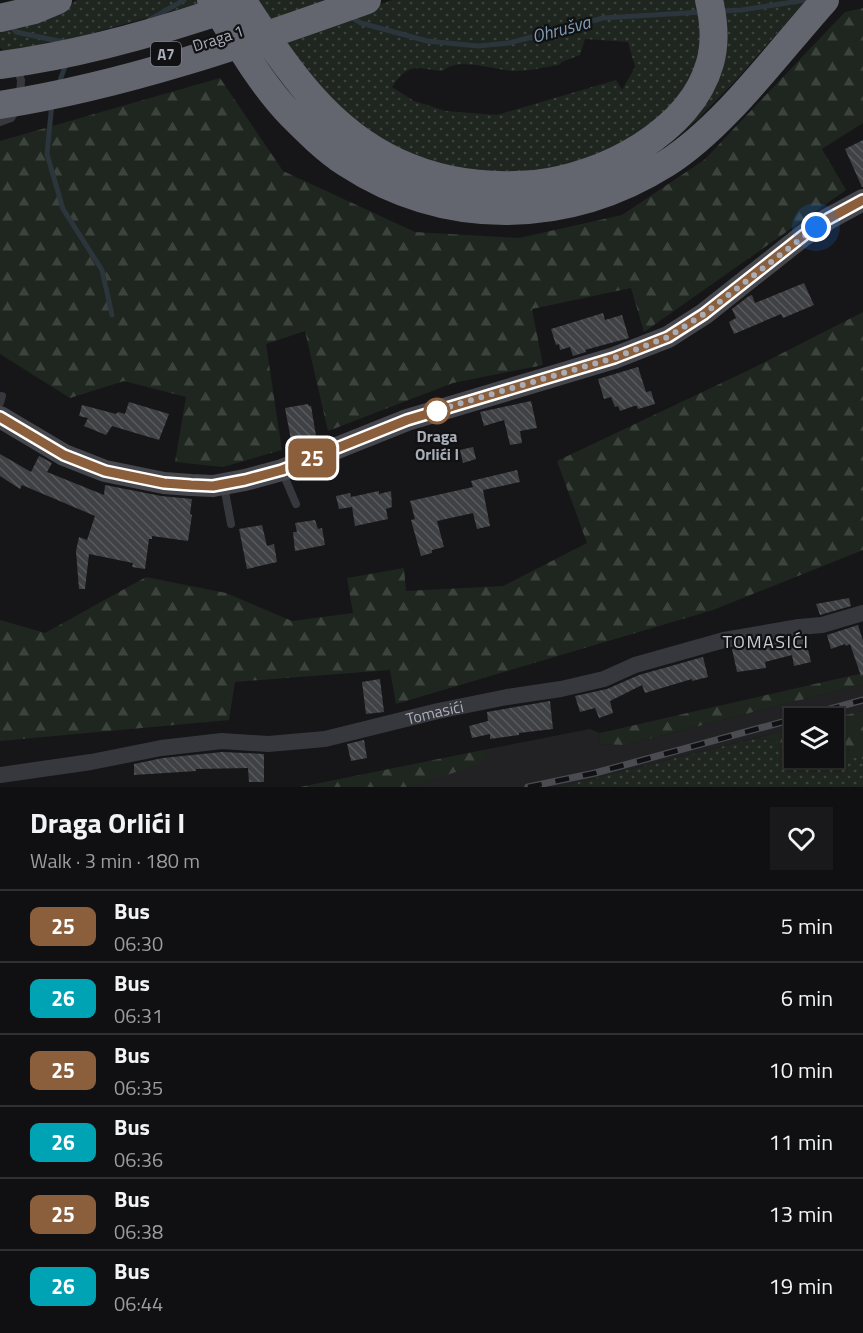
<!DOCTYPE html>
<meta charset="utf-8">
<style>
body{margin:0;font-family:"Titillium Web",sans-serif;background:#19191b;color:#f1f3f6;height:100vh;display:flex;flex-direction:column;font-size:22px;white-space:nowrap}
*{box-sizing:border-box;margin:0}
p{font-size:20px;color:#9c9d9f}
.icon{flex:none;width:33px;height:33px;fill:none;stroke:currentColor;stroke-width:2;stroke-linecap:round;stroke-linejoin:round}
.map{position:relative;height:787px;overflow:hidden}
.sheet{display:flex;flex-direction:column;background:#101012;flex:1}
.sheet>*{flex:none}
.badge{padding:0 12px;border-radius:9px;font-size:21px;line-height:39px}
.buttons{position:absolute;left:784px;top:708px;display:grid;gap:12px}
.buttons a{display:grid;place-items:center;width:60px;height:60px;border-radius:0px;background:#101012;box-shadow:0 2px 4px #0004,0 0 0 2px #303032;font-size:30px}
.you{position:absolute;width:30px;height:30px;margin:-15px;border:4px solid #fff;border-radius:50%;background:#1a73e8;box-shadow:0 0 0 9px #1a73e833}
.map>.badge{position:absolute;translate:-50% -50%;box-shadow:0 0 0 3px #fff}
.round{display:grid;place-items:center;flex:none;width:63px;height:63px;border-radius:0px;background:#19191b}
.head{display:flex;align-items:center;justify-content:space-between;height:102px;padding:0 30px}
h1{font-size:28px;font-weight:700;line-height:45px}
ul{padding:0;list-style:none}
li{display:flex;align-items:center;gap:18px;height:72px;padding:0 30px;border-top:2px solid #303032}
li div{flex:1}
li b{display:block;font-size:22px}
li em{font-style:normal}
li .badge{min-width:66px;font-weight:700;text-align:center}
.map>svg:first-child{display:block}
</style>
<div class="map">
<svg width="863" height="787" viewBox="0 0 863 787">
<defs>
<pattern id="grass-dots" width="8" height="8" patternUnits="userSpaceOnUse" patternTransform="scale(1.5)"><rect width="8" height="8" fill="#1e261f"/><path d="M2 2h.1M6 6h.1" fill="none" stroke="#3c433d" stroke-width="1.8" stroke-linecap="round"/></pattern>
<pattern id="forest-firs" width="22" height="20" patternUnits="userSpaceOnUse" patternTransform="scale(1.5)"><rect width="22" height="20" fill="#1e261f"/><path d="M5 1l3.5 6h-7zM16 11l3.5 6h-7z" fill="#3c433d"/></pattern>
<pattern id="building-back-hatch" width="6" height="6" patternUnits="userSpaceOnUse" patternTransform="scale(1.5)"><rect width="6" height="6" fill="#404145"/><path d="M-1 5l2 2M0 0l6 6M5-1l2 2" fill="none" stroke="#595a5e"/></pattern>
</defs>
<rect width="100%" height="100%" fill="#161618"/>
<path fill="#222225" d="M863 684V711L831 718H795V728L559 787H411L482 763 488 749 590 729 600 733 599 744 625 745Z"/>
<path fill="url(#grass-dots)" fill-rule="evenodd" d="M77 0H339L357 13 392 0H806L738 78 697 120 676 138 541 171 484 172 431 163 393 147 197 4 71 39 5 51 0 48V29L67 7ZM585 39 628 42 635 67 622 90 616 80 497 115 446 111 414 101 392 87C409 62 415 68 443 71 459 56 496 71 516 71 530 71 545 67 559 65L562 62 580 55Z
M756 738 795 745V758H834V753L863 759V787H559Z"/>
<path fill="url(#forest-firs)" d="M863 8V123L822 149 846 190 644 332 631 288 532 309 543 365 453 383 328 431 305 331 266 344 282 450 223 467 175 462 186 397 124 381 70 398 0 354V141L220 78 283 171 415 232 519 238 622 215 704 160 845 12Z
M863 312V550L713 610 396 704 390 670 235 682 229 720 0 741V620L45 633 146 577 226 593 292 621 353 613 347 578 404 568 406 591 503 586 587 543 557 461 753 368Z
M863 673V684L625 745 599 744 600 733Z
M863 711V759L834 753V718H831Z
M795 728V745L756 738Z
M488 749 483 763 411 787H300Z"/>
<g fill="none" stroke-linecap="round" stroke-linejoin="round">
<path stroke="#2c353c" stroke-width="5" d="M721 11 742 10 806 0
M351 17 361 23 427 41 478 46 509 43 603 18 703 12
M149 20 184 0
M11 25 16 32 63 42
M59 83 66 64
M52 103 47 154 63 209 102 270 112 315"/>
</g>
<path fill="url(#building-back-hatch)" d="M863 140V187H862L845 149Z
M804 283 814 305 783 318 781 314 734 334 729 322 736 318 732 309 749 296 752 295 755 303Z
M603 313 605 320 622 315 629 338 585 350 586 352 573 356 570 347 560 350 559 344 556 345 551 329Z
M638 367 646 392 651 391 655 404 638 409 637 406H634L620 411 618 406 615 407 611 397 604 399 598 379Z
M531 401 537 428 520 431 522 443 510 445 504 420 484 426 480 412Z
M129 402 169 414 159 440 112 426 106 435 84 426 88 418 79 416 82 405 116 414 118 412 125 414Z
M308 404 309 406H311L316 436 291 440 285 408Z
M473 447 476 459 463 463 460 450Z
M0 454 31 472 39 456 52 463 47 472 104 495 105 485 161 496 192 499 190 514 192 515 188 541 152 536V539H149L145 569 132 567 133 563 89 554 85 589H79L76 551 79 537 87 540 95 516 22 485 20 489 0 476Z
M517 470 520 482 483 490 490 526 477 529 473 513 437 521 444 547 432 550V553L421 556 411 520 415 519 410 501 473 487 471 481Z
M379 491V494L391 491 392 507 386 509 388 519 355 526 352 507 339 509 336 496 350 493 351 497Z
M315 520 318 529 322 528 325 545 295 551 293 532H297L295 523Z
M262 525 267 546 274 544 277 562 247 569 239 529Z
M849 598 851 606 820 615 816 604Z
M858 625 863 641V675L861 676 850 644 846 646 845 644 831 649 827 635Z
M805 637 811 662 794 666 792 655 765 662 766 668 737 672 732 649Z
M703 657 708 677 692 681V679L645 693 642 685 610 701 613 713 599 718 595 708 580 712 575 696 607 689 639 675Z
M380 679 384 712 366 714 362 682Z
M550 701 553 729 519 733V735L490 739V734L472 738 469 726 488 721 487 712Z
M364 740 367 758 351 761 347 744Z
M222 752 264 754V782H249L248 768 196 769V771L134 775V764L163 758Z"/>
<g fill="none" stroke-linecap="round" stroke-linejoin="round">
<path stroke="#37383d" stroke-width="8" d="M17 68 21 80 20 96
M0 122 11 118 17 109
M0 403 2 396
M282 471 296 504
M224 486 231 524"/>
<path stroke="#37383d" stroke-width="16" id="s1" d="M0 775 91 762 161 748 222 741 268 744 325 739 438 711 507 697 561 689 604 679 635 665 724 640 799 627 822 625 863 613"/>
<path stroke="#45474d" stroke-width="22" d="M0 417 64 455 105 471 164 483 191 485 213 486 245 480 282 470 407 420 614 358 668 337 704 314 804 235 828 219 863 200"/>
<path stroke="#63666e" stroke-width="28" d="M211 0C236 39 259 82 291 115 308 132 326 150 346 163 446 228 567 226 667 163 725 126 779 51 825 0
M242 0C285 65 324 128 397 162 440 182 489 188 535 184 602 177 691 132 710 63 716 42 714 21 709 0
M0 18 34 10 58 0
M0 65C79 55 159 32 235 6
M0 105C126 85 247 43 367 0"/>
<defs>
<path id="rail" d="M528 787 595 773 863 700"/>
</defs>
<use href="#rail" stroke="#4a4c52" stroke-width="7"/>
<use href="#rail" stroke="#111113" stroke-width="4.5" stroke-dasharray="14" stroke-linecap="butt"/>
</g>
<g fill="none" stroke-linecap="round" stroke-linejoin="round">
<defs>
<path id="line" d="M0 417 64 455 105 471 164 483 191 485 213 486 245 480 282 470 407 420 614 358 668 337 704 314 804 235 828 219 863 200"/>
</defs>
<use href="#line" stroke="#fff" stroke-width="14"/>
<use href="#line" stroke="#8b5e3c" stroke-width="9"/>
<path stroke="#a8adb8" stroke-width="6" stroke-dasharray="0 10.8" d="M437 411 428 413 614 358 668 337 704 314 816 227"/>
</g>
<circle fill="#fff" stroke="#8b5e3c" stroke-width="3" cx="437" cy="411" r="12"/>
<g text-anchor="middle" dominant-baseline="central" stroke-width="4.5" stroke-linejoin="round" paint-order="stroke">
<rect fill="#111113" stroke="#7b7e86" stroke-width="1.5" x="151" y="42" width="30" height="24" rx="4.5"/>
<g font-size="15" font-weight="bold" fill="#a8adb8">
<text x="166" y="54">A7</text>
</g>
<g font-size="16" fill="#a8adb8" stroke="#111113">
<text transform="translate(218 38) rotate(-18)">Draga 1</text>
<text stroke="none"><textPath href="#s1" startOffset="441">Tomasići</textPath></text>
</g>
<g font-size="16" font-weight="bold" fill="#a8adb8" stroke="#111113">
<text x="437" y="436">Draga<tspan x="437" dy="18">Orlići I</tspan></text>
</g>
<g font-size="18" font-style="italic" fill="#7f9bb3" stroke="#111113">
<text transform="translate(561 29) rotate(-15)">Ohrušva</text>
</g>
<g font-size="18" letter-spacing="1.5" fill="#c9ccd4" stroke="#111113">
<text x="766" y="641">TOMASIĆI</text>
</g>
</g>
</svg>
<div class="buttons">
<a><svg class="icon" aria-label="layers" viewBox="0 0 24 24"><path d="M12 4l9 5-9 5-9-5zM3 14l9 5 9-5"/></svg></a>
</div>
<div class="you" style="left:816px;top:227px"></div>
<b class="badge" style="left:312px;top:458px;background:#8b5e3c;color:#fff">25</b>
</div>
<section class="sheet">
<div class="head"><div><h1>Draga Orlići I</h1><p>Walk · 3 min · 180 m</p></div><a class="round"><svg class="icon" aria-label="heart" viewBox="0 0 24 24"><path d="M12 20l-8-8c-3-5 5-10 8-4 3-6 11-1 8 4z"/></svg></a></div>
<ul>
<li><span class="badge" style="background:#8b5e3c;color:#fff">25</span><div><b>Bus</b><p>06:30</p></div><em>5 min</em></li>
<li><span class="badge" style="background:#00a3b4;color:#fff">26</span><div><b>Bus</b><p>06:31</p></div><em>6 min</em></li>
<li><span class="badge" style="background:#8b5e3c;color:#fff">25</span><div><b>Bus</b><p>06:35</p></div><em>10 min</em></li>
<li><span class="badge" style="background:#00a3b4;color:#fff">26</span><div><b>Bus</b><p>06:36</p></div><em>11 min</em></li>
<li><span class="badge" style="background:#8b5e3c;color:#fff">25</span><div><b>Bus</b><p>06:38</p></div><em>13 min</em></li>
<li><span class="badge" style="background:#00a3b4;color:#fff">26</span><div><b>Bus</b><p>06:44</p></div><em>19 min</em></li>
</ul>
</section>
